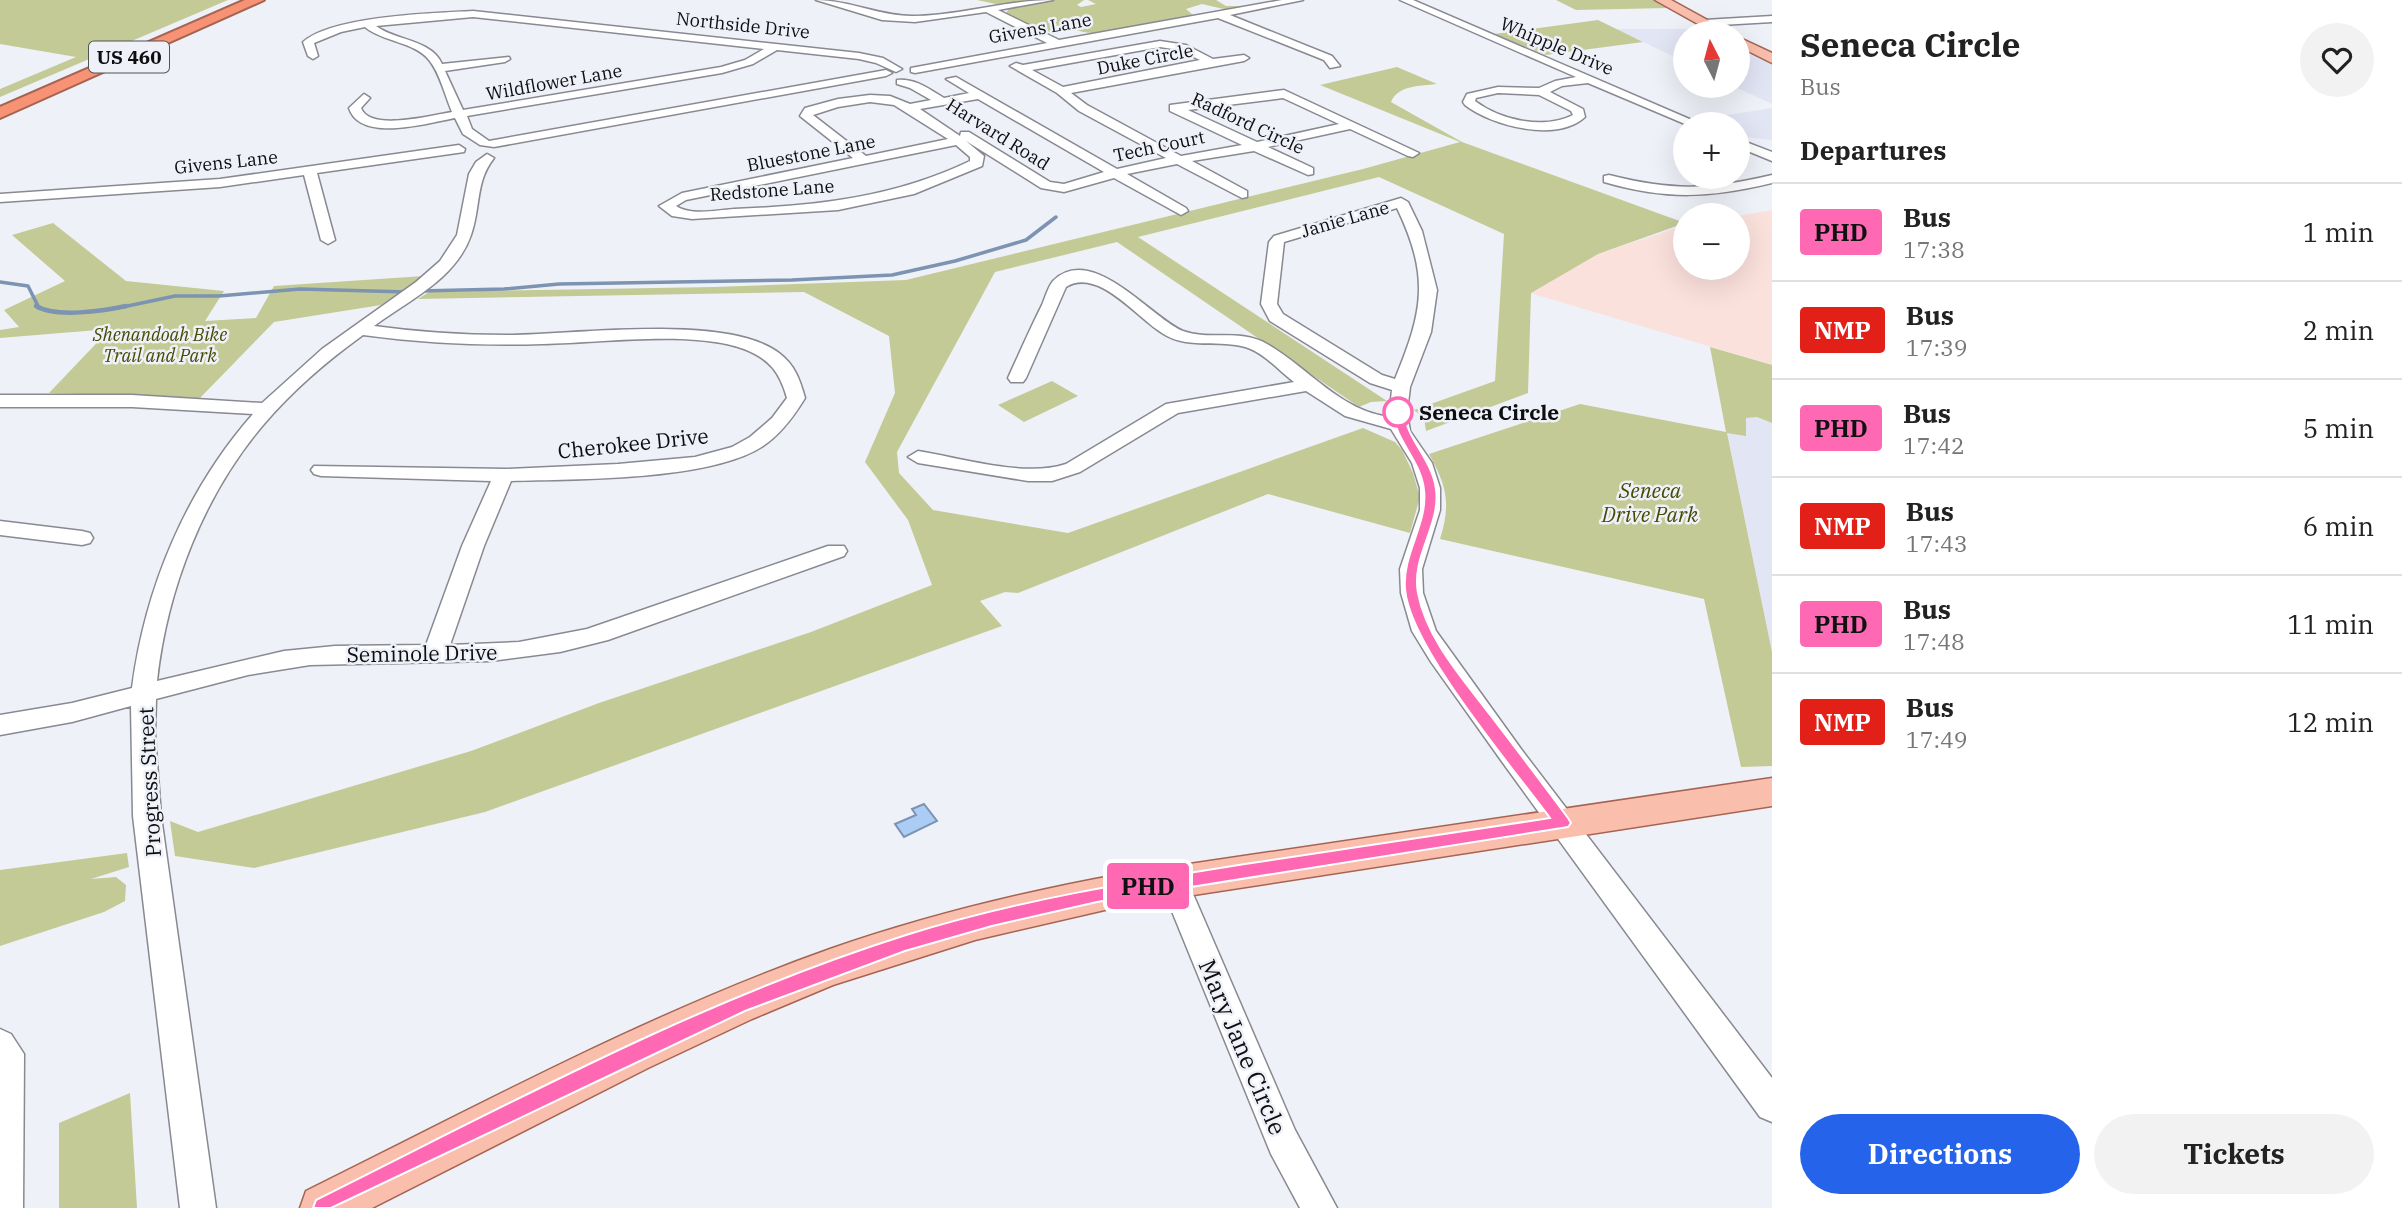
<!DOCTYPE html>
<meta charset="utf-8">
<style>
body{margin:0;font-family:"IBM Plex Serif",serif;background:#f2f2f2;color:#222;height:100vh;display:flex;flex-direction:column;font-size:26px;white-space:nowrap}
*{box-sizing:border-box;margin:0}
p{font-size:23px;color:#767676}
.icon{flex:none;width:38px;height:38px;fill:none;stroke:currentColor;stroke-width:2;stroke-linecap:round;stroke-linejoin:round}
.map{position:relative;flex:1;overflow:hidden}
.drawer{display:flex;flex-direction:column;background:#fff;width:630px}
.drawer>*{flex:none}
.badge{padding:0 14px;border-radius:5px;font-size:24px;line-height:46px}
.needle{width:46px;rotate:354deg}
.buttons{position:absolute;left:1673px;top:21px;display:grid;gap:14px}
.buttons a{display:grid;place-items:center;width:77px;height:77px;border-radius:50%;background:#fff;box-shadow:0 7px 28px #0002;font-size:35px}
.map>.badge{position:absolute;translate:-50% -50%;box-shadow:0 0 0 4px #fff}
h2{padding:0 28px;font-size:26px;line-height:63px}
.round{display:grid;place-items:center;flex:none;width:74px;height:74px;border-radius:37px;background:#f2f2f2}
.head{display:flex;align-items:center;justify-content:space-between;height:119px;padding:0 28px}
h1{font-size:33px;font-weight:800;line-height:52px}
.primary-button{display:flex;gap:14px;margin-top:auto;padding:14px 28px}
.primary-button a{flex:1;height:80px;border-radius:42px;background:#2563eb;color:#fff;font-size:28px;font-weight:800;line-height:80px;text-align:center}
.primary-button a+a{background:#f2f2f2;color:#222}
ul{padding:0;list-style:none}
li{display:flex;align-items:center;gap:21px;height:98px;padding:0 28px;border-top:2px solid #e0e0e0}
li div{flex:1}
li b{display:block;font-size:26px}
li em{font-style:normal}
li .badge{min-width:77px;font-weight:700;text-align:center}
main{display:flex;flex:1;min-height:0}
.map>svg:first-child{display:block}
</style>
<main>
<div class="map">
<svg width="1772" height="1208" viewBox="0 0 1772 1208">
<rect width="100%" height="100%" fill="#eff1f9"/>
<path fill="#e2e5f4" d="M1616 29H1708L1716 33H1685V62Z
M1738 45 1772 64V104L1733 86H1738Z
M1772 108V140L1738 136V124H1706L1696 120Z
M1757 417 1772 423V652L1727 432 1745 435 1746 418Z"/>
<path fill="#fbe1dc" d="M1772 210V365L1530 293 1531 233 1598 254 1685 225V268H1738V216Z"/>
<path fill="#c3ca96" d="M0 0H228L0 97V89L76 57 0 44Z
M977 0H1084L1077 5 1081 7 1096 4 1088 0H1216L1226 6H1250L1228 10 1202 4 1186 9 1193 15 1187 18C1157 23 1124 33 1093 33 1077 33 1066 23 1050 28L1053 32 1040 31 1006 13 1010 7Z
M1556 0H1654L1668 8 1576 10Z
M1598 20 1643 42 1545 55 1494 34Z
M1397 67 1437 84C1420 86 1398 85 1391 102L1462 142 1685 223 1598 254 1531 293 1528 393 1426 431 1424 418 1414 410 1495 381 1504 234 1379 177 1138 237 1387 401 1371 402 1359 407 1117 242 995 272 897 452 899 473 933 510 1068 533 1363 428 1395 442 1402 450 1413 473 1420 497 1410 533 1268 494 1018 593 1005 592 980 601 1002 626 485 812 254 868 175 856 170 821 198 832 471 751 599 703 811 632 932 585 908 520 865 462 895 393 889 336 804 292 418 299 429 292 714 287 906 280 1363 169 1460 142 1320 85Z
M53 223 126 281 224 291 205 321 256 318 274 286 424 276 381 305 274 322 200 398 49 393 110 329 0 338V330L19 327 4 310 65 281 12 235Z
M1710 347 1772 365V423L1757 417 1746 418V436L1727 433 1772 652V766L1741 767 1704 599 1440 539C1451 504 1447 486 1429 454L1580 404 1726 432Z
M1052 381 1078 396 1024 422 998 405Z
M127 853 129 867 91 879 116 877 126 885 125 901 104 912 0 946V870Z
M130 1093 137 1208H59V1123Z"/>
<path fill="#abccf5" stroke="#7c93b1" stroke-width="2" d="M924 804 937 821 904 837 895 824 916 815 912 809Z"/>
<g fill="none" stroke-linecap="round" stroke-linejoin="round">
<path stroke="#7c93b1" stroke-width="3.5" d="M0 282 28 286 39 308
M420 291 504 289 559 284 792 280 892 275 955 261 1026 240 1056 217
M118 308 175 296H219L300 289 407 292"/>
<path stroke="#7c93b1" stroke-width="4.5" d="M36 306C56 318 103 311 126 306"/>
<defs>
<path id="minor" d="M816 0C849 0 879 16 912 16 958 16 1005 0 1053 0L998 10 1059 40 1282 0H1303L1230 15 1332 56 1340 66 1330 68 1324 60 1218 18 915 73 911 72V68L1047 43 986 12 915 22 882 20Z
M1400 0H1413L1701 124H1685L1588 83 1562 86 1550 92 1583 109 1585 117C1557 143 1492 126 1465 105L1463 102 1467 94 1498 87 1539 88 1555 81 1576 77ZM1498 93 1539 95 1571 111 1573 115C1543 130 1500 120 1475 101L1476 98Z
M473 11 859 53 883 58 902 69 896 72 876 63 859 59 777 50 753 64 722 73 467 116 472 129 489 141 886 70 892 73 886 76 494 147 480 145 463 134 455 118C428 123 360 143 349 108L364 94 370 98 361 108C370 132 432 115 452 112 445 96 440 73 429 60 415 42 383 42 365 27L341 32 314 43 318 56 313 59 308 56 303 42C332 16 433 13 473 11ZM473 17 764 49 745 60 721 67 463 110 445 71 505 62 510 59 509 57 442 64C431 39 396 41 376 26Z
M1772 16V22L1704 26 1699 23 1704 20Z
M1160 41 1186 45 1213 59 1244 55 1249 58 1244 61 1071 93 1087 105 1181 156 1242 145 1170 111V105L1284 90 1419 153 1413 157 1408 156 1350 129 1268 147 1313 168V174L1308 175 1254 151 1192 161 1247 191V197L1242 198 1177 164 1127 174 1186 208 1188 211 1181 215 1114 178 1064 192 1041 188 966 141 984 156 982 166 914 194 838 210 692 219 672 216 659 206 682 193 853 158 800 116 805 108 838 99 870 95 890 96 910 104 931 100 910 88 897 84V80C915 78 929 89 944 98L969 93 946 79 956 77 1117 169 1166 158 1079 111 1057 93 1010 66 1016 63 1023 65ZM1160 47 1179 50 1200 60 1063 87 1032 70ZM1283 98 1339 124 1257 142 1188 110ZM978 99 1104 172 1064 184 1050 182 969 132H961L960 136 920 109ZM870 102 894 105 948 139 866 156 813 115 838 107ZM956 145 970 157V161C895 197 817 206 734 209 717 210 691 216 676 206L686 200Z
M1738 139 1772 152V161L1738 147Z
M459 145 465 149 464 152 317 173 335 240 328 244 321 240 304 175 220 187 0 202V194L220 179Z
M487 154 494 158C475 182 481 207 471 235 456 279 409 300 374 326 418 332 462 335 506 335 573 335 727 313 779 353 795 365 800 380 805 398 794 416 781 434 763 446 710 481 576 479 511 481L484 546 450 645 519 642 587 629 828 546H844L847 551 844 556 608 640 560 652 491 661 310 665 248 675 156 699 155 734 161 816 216 1208H180L133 816 131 706 72 722 0 735V715L72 703 132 688C145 588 186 490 253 414L132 407H0V395H132L262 403 322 349 416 282 440 261 457 235 469 174 476 162ZM363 335C422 343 482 346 543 344 599 343 692 330 744 349 770 359 780 373 787 398L772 418 750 437 732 447 695 457 618 464 507 469 314 466 311 470 314 474 321 476 491 481 462 546 426 645 335 646 284 651 157 681C167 589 204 494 264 424 293 390 327 361 363 335Z
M1609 175C1673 191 1708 190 1772 175V183C1710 198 1666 200 1604 182V176Z
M1401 198 1408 202 1422 231 1437 290 1431 332 1410 387 1407 412 1410 431 1432 463 1440 488V510L1422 569 1423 593 1436 631 1521 749 1772 1078V1122L1760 1117 1503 763 1431 662 1412 631 1401 593 1400 569 1420 510V488L1412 463 1391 429 1345 416 1306 391 1178 413 1080 472 1052 481H1028L918 463 908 457 918 451C962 458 1024 478 1066 464L1166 404 1294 382C1278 370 1262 350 1241 346 1214 340 1186 349 1162 333 1136 317 1098 267 1066 287L1026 378 1023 382H1011L1008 378C1019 354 1030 329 1042 305 1045 298 1048 287 1053 281 1092 242 1151 318 1183 331 1210 341 1240 328 1267 344 1309 368 1339 410 1389 417L1392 390 1370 383 1270 321 1261 304 1269 242 1274 236ZM1397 208C1430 277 1423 311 1395 379L1382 375 1283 314 1277 304 1284 242Z
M0 521 82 531 90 533 93 538 90 543 82 545 0 535Z
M1174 870 1184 873 1295 1130 1337 1208H1300L1271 1154 1160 882 1164 873Z
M0 1029 11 1034 24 1054 23 1208H0Z"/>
<path id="major" d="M1655 0H1671L1731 33H1714Z
M1738 37 1772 53V63L1738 46Z
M1772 778V806L1122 906 975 940 833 985 752 1019 648 1068 372 1208H300L306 1191C478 1106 649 1013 830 949 925 916 1023 892 1122 874Z"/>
<path id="highway" d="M245 0H264L0 118V107Z"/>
</defs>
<use href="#minor" stroke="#888991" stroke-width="3"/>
<use href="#major" stroke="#a56452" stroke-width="3"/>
<use href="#highway" stroke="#a56452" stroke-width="4"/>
<use href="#minor" fill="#fff" fill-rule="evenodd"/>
<use href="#major" fill="#fabeac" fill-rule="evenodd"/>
<use href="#highway" fill="#f79275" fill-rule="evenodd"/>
</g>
<path fill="#ff69b4" stroke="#fff" stroke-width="2" d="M1398 408 1403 412C1409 442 1432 460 1436 489 1441 525 1411 556 1418 593 1427 640 1463 679 1491 716 1517 750 1543 784 1568 818L1571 823 1568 827 1097 902 992 926 905 951 745 1011 581 1089 331 1208H313L316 1200C509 1104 700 1000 906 935 1017 900 1131 882 1245 864 1347 849 1448 833 1550 818 1513 768 1409 646 1405 589 1402 554 1428 524 1424 490 1421 461 1397 443 1392 412Z"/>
<circle fill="#fff" stroke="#ff69b4" stroke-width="3.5" cx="1398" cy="412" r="14"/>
<g text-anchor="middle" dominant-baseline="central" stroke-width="5" stroke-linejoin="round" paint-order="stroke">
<g font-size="18" fill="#0e0e11" stroke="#eff1f9">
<text transform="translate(743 25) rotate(6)">Northside Drive</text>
<text transform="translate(1040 28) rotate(-10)">Givens Lane</text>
<text transform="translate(1557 46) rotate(23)">Whipple Drive</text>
<text transform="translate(1145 59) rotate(-11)">Duke Circle</text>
<text transform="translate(554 82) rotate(-10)">Wildflower Lane</text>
<text transform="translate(1248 123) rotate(25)">Radford Circle</text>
<text transform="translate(998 134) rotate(32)">Harvard Road</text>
<text transform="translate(1159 146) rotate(-12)">Tech Court</text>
<text transform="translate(811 153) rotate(-11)">Bluestone Lane</text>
<text transform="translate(226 162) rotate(-6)">Givens Lane</text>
<text transform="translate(772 190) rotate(-4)">Redstone Lane</text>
<text transform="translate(1345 219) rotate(-16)">Janie Lane</text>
</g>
<g font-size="18" font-style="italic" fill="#454a04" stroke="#eff1f9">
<text x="160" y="334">Shenandoah Bike<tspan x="160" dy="21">Trail and Park</tspan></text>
</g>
<rect fill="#eff1f9" stroke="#525257" stroke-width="2" x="89" y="41.5" width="80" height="31" rx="5"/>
<g font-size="19" font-weight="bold" fill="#0e0e11">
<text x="129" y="57">US 460</text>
</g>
<g font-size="21" font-weight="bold" fill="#0e0e11" stroke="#eff1f9" text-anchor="start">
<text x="1419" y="412">Seneca Circle</text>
</g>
<g font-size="21" fill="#0e0e11" stroke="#eff1f9">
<text transform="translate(633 443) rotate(-6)">Cherokee Drive</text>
<text transform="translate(422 653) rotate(-1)">Seminole Drive</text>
<text transform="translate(149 782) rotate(-93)">Progress Street</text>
</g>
<g font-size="21" font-style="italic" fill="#454a04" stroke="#eff1f9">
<text x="1650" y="490">Seneca<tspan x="1650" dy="24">Drive Park</tspan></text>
</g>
<g font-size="24" fill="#0e0e11" stroke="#eff1f9">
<text transform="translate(1243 1047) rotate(67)">Mary Jane Circle</text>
</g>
</g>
</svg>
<div class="buttons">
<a><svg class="needle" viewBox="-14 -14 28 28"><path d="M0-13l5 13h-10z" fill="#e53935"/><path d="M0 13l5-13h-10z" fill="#767676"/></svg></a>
<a>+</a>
<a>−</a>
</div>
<b class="badge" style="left:1148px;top:886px;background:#ff69b4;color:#111">PHD</b>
</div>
<section class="drawer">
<div class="head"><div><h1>Seneca Circle</h1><p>Bus</p></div><a class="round"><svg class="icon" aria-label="heart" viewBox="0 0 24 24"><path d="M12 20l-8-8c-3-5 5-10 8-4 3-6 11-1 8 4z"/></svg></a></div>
<h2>Departures</h2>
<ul>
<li><span class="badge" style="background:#ff69b4;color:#111">PHD</span><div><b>Bus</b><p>17:38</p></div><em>1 min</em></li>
<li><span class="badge" style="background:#e32017;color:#fff">NMP</span><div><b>Bus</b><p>17:39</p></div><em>2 min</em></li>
<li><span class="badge" style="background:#ff69b4;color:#111">PHD</span><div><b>Bus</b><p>17:42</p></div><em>5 min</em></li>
<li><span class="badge" style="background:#e32017;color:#fff">NMP</span><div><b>Bus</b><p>17:43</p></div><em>6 min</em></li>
<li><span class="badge" style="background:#ff69b4;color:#111">PHD</span><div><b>Bus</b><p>17:48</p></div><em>11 min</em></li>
<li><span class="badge" style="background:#e32017;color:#fff">NMP</span><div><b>Bus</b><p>17:49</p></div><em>12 min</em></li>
</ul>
<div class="primary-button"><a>Directions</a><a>Tickets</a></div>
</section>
</main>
